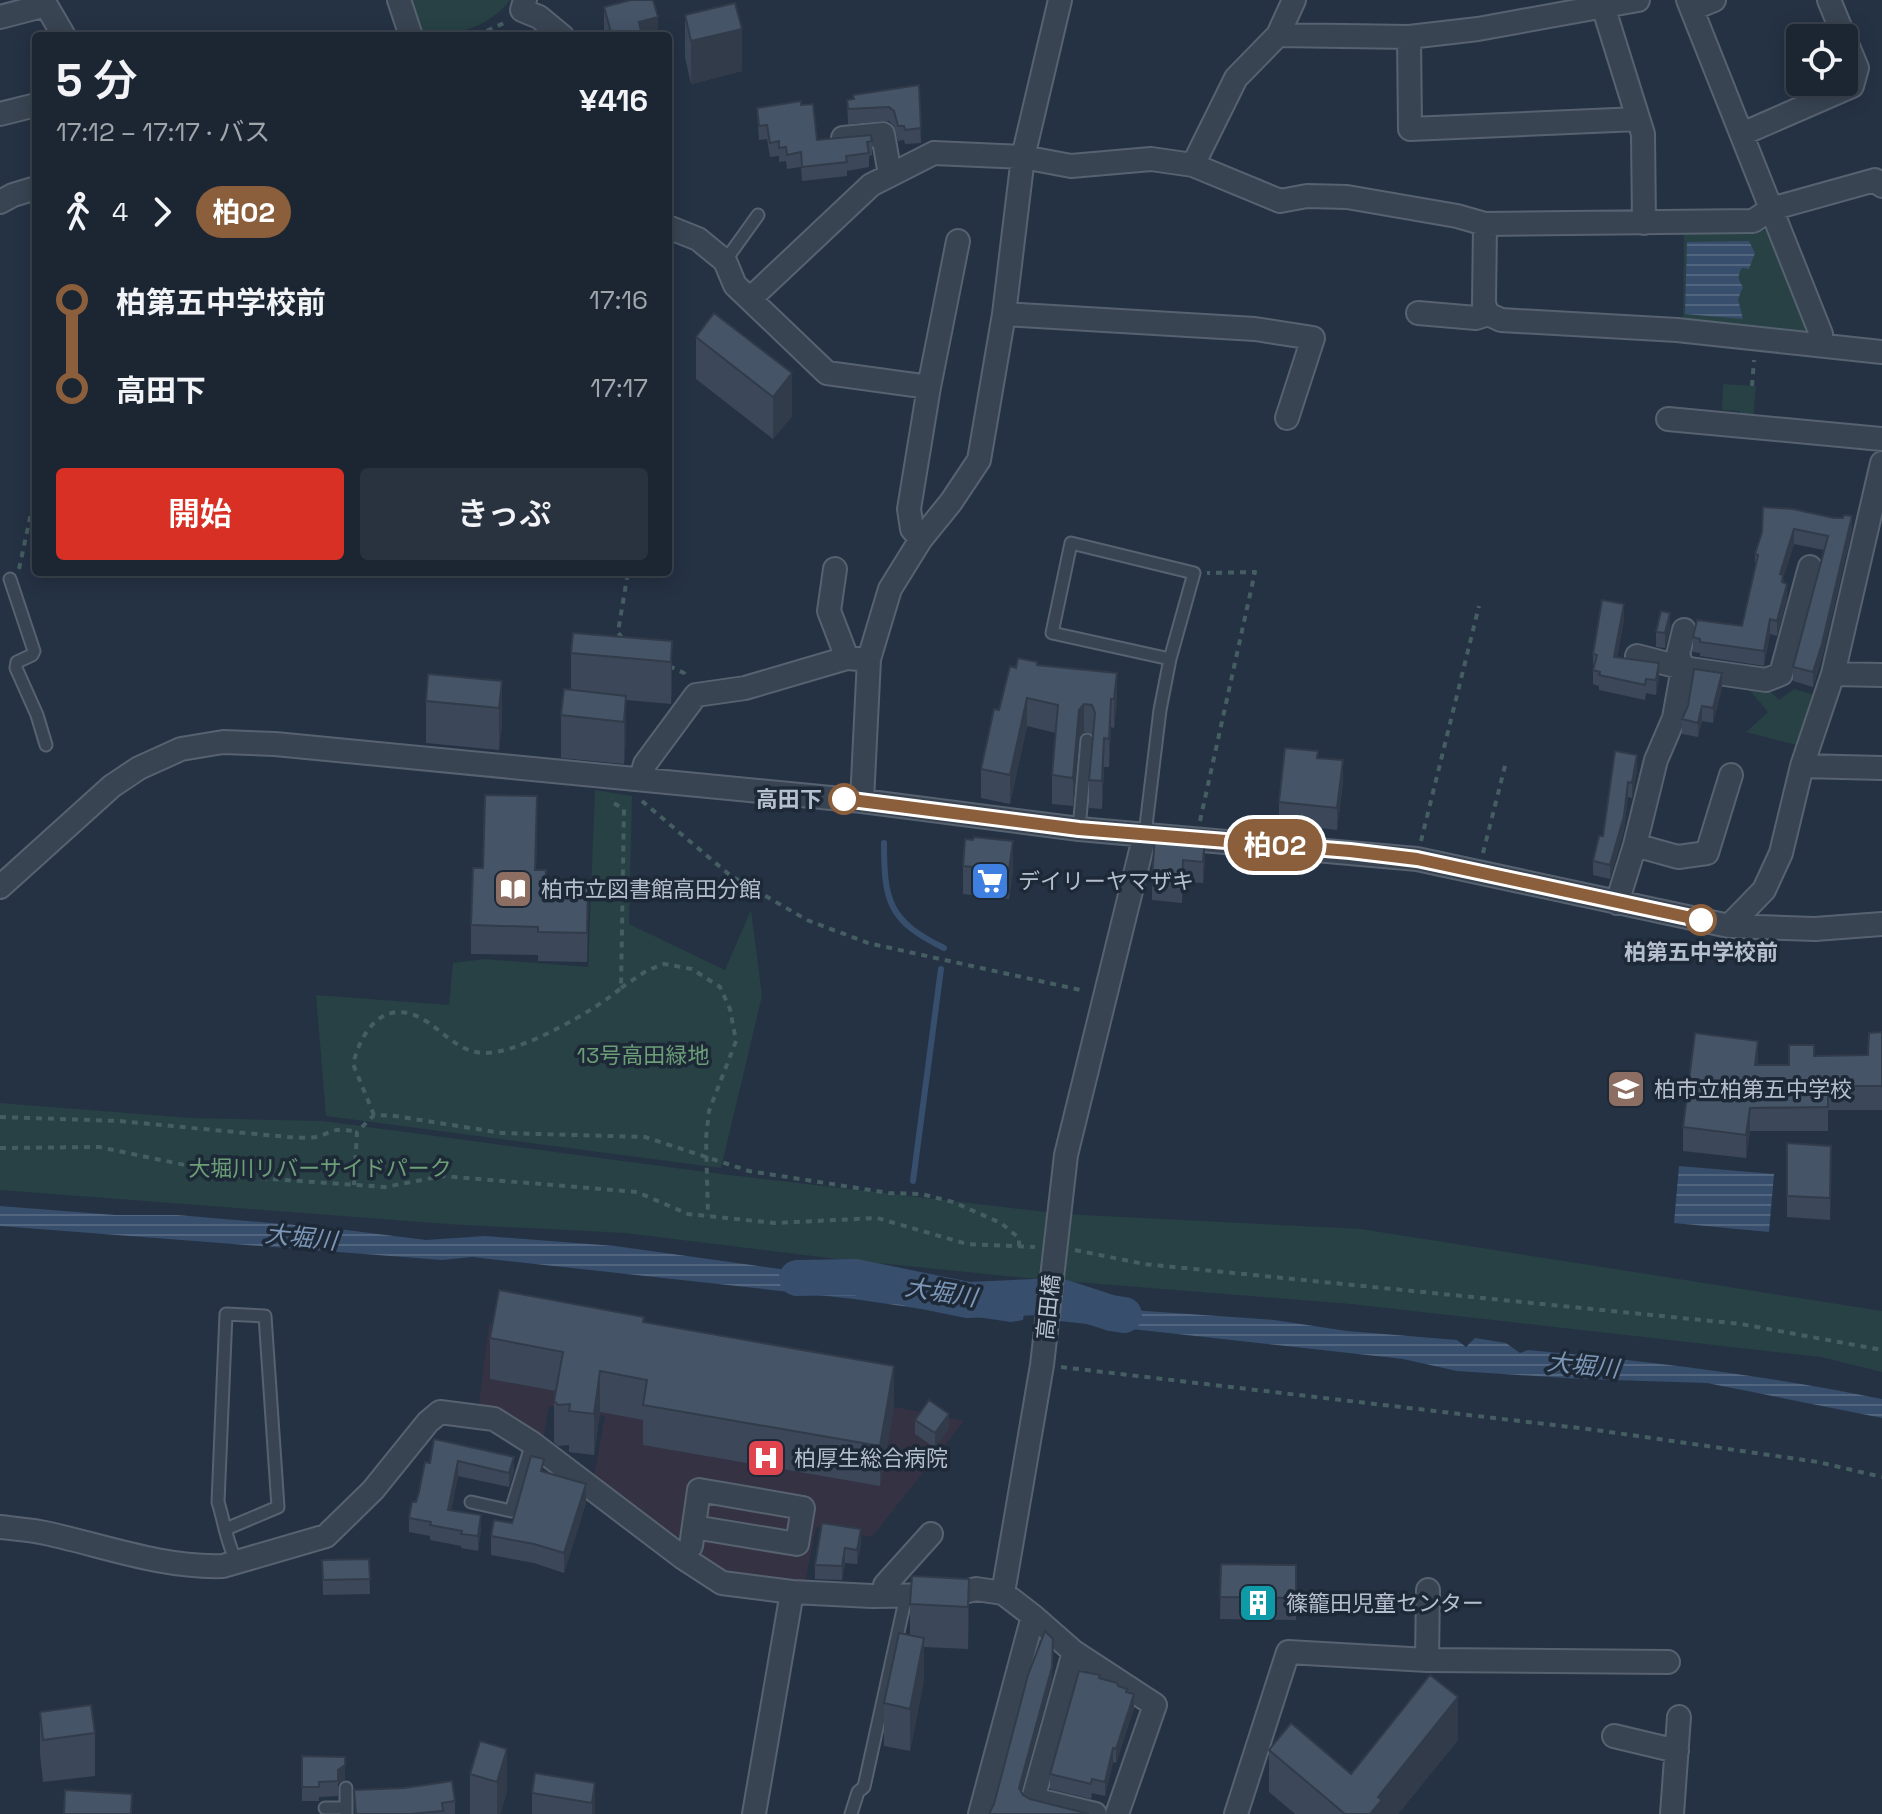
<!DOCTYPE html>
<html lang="ja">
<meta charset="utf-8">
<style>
body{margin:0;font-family:"Space Grotesk","Noto Sans JP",sans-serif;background:#29323f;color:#f1f3f6;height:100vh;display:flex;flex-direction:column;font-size:30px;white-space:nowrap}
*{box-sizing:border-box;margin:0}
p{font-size:26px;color:#a0a5ac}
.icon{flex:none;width:44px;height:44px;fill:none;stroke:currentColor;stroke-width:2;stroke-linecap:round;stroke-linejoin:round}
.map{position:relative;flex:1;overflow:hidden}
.panel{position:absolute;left:32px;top:32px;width:640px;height:544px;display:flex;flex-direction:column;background:#1c2633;border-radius:8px;box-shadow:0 4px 20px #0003,0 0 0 2px #3a434e}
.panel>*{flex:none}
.badge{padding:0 16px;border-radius:26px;font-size:28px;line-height:52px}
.tools{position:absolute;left:1786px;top:24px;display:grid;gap:16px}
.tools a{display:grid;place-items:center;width:72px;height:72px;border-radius:8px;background:#1c2633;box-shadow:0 4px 20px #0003,0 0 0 2px #3a434e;font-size:40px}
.map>.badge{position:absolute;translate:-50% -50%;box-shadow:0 0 0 4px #fff}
.legs{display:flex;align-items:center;gap:12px;height:88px;padding:0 24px;font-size:26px}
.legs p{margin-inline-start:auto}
.overview{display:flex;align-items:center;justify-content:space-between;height:136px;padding:0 24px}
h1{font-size:44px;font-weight:600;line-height:60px}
.cta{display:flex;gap:16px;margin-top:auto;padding:16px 24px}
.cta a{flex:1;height:92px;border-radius:8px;background:#d93025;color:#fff;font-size:32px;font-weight:600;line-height:92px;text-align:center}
.cta a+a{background:#29323f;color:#f1f3f6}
ul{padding:0 24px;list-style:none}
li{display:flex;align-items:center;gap:28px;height:88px;font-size:30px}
li i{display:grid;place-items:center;width:12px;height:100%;margin:0 10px;background:currentColor}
li i::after{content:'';width:20px;height:20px;margin:-10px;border:6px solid;border-radius:50%;background:#1c2633}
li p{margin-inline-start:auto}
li:first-child i{background:linear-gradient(#0000 50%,currentColor 0)}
li:last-child i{background:linear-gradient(currentColor 50%,#0000 0)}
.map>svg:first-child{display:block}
</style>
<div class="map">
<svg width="1882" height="1814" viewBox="0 0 1882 1814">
<defs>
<pattern id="water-rules" width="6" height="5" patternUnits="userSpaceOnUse" patternTransform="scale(2)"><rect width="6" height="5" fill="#374e6c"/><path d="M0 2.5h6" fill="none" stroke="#526680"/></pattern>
</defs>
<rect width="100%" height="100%" fill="#253244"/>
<path fill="#343243" d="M489 1324 964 1421 872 1537 816 1527 804 1589 730 1580 594 1475 605 1416 549 1406 543 1440 478 1410Z"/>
<path fill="#274144" d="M412 0H510C489 28 454 36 421 36Z
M1770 230 1811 322 1802 333 1683 323 1684 233Z
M1723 384 1756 386 1753 420 1740 419V411L1722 410Z
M1747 687 1769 690 1779 700 1794 689 1815 695 1801 746 1746 732 1768 712Z
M595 790 632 796 629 924 725 970 751 910 762 996 721 1168 326 1116 316 995 449 1005 453 963 484 959 588 967Z
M0 1103 191 1118 323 1121 721 1174 1064 1214 1361 1229 1882 1311V1372L1821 1357 1351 1304 1026 1278 828 1258 625 1233 447 1224 0 1190Z"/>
<path fill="url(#water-rules)" d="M1749 241 1755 253 1749 269 1742 268C1737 276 1738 280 1743 287L1738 299 1743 319 1685 314 1687 242Z
M1679 1166 1774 1174 1769 1232 1674 1223Z
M0 1206 115 1215H177L330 1228 426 1240 485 1236 615 1246 944 1292 1026 1300 1023 1320 1011 1322 854 1299 472 1257 442 1260 0 1226Z
M1056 1297 1102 1308 1274 1320 1347 1331 1457 1340 1466 1347 1475 1338 1506 1343 1520 1353 1528 1350C1647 1361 1765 1375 1882 1399V1418L1707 1383 1582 1379 1457 1371 1403 1359 1060 1321Z"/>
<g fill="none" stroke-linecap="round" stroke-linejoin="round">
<path stroke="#374e6c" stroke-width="6" d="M884 843C884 902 889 921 944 948
M913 1181 941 969"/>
<path stroke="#374e6c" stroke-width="36" d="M797 1278 855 1277 968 1300 1059 1296 1111 1313 1124 1315"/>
<defs>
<path id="service" d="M725 261 758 215
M10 579 34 651 32 655 17 662 16 668 37 715 46 745
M1079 829 1087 740
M1145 834 1160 710 1170 659 1194 573 1071 543 1052 633 1170 659
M471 1502 511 1511 532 1443
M226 1529 278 1507 265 1316 226 1314 218 1502C224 1521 227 1545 237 1562
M325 1808H344
M346 1814V1788
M851 1814 858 1792 864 1787 906 1596"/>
<path id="minor" d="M43 0 64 36
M399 0 411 36
M525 0 522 10 539 17 562 36
M1688 0 1821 334 1822 344
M1603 6 1643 134 1644 223
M1692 9 1714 0
M0 17 46 5
M1278 35 1409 37 1478 29 1638 0
M1409 37 1410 129 1638 119
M0 114 36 105
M1742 134 1852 86 1857 68 1829 0
M843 138 883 134 890 175
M1193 165 1236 78 1278 35 1294 0
M0 202 13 195 36 188
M1485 224 1753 221 1771 209 1875 180 1882 186
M668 227 698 239 725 261 735 285 827 373 929 387 909 509 912 529 921 539
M750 299 871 185 934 153 1023 157 1071 166 1151 159 1193 165 1280 201 1307 196 1347 197 1457 216 1485 224 1484 304 1488 314
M1418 313 1476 318 1488 314 1501 320 1677 330 1882 352
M1004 314 1255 329 1313 338 1287 418
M929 387 958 241
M1668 419 1882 439
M1882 463 1833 674 1882 675
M835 569 829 611 847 658 860 659
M1684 630 1678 655 1683 668 1766 680 1781 674 1810 567
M1802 766 1882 768
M641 778 645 764 696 695 745 688 847 658
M862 801 869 659 890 589 921 539 951 502 979 460 1004 314 1023 157 1060 0
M1635 845 1678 857 1707 853 1731 775
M0 887 112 786 139 768 181 749 223 742 275 744 862 801 1079 829 1417 859 1729 926 1815 929 1882 924
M1617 903 1635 845 1656 760 1674 718 1683 668 1637 656
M1729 926 1764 890 1781 853 1802 766 1833 674
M0 1527C17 1529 34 1530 50 1534 107 1547 164 1568 223 1566L326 1536 373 1490 428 1422 440 1412 494 1419 532 1443 682 1557 722 1583 792 1592 872 1596 952 1595 976 1589 1003 1593
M682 1557 691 1546 699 1490 803 1508 797 1544 694 1527
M885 1596V1585L931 1534
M1033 1616 1074 1652 1155 1705 1117 1814
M1074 1652 1033 1799 1095 1814
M1427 1660 1428 1590
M1614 1736 1677 1751
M754 1814 792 1592
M980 1814 1033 1616 1003 1593 1042 1365 1066 1155 1145 834
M1236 1814 1288 1652 1427 1660 1668 1662
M1672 1814 1679 1717"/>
</defs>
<use href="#service" stroke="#576270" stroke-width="15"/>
<use href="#minor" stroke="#576270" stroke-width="26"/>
<path stroke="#455e61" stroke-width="4" stroke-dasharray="6 6" stroke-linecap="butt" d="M476 36 506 22
M1752 386 1754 360
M19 569 36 490
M622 638 618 632 628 572
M669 666 684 673 687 679
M642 801 731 876 807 920 868 943 1085 991
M1200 821 1255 572 1207 573
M1421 841 1479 606
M1483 853 1506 762
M621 988 646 971 664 964 692 969 720 987 730 1009 736 1041 709 1111 706 1138 708 1216
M374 1115 353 1064C362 1028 386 996 426 1021 446 1034 459 1052 484 1053 519 1054 596 1010 621 988L624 809 612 802V798
M0 1117 119 1121 288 1137C298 1137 310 1139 320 1136 337 1129 339 1128 357 1132
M0 1148 99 1147 242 1177 385 1187 443 1176 637 1192 688 1214 775 1223 877 1218 967 1244 1035 1247
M354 1185 357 1132 374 1115 395 1116 502 1133 645 1137 749 1171 889 1193 921 1194 953 1202 1001 1223 1019 1238V1246
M1075 1250 1144 1264 1741 1324 1882 1350
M1061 1367 1596 1430 1818 1462 1882 1477"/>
<use href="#service" stroke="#394453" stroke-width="11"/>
<use href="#minor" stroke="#394453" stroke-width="22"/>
</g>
<path fill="#3c4859" d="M604 7 658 36H604Z
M685 15 742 71 691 84 685 57Z
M919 85 921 143 905 144 904 140 898 141 894 126 889 121 848 124 847 100Z
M801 105 817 140 872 141V155L869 156V167L847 171V176L802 181 801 167 787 169 786 161 779 162V156L770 157 767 139 759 140 757 108Z
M696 337 792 373V416L773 439 696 379Z
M1763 507 1852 530 1822 658 1813 687 1793 681V667L1824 550 1794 544 1783 578 1787 598 1777 636 1770 634 1764 666 1700 656V653L1693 652V637L1742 626 1755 568V554L1762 532Z
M1624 619 1617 658 1659 678 1656 695 1646 693 1645 700 1599 690V686L1593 684V654Z
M1670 628 1665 648 1656 647V632Z
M672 641V683L671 704 626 700V739L624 764 561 758V715L571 690V653Z
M1037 665 1117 701 1114 728 1111 727 1109 767H1104L1102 809 1089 808V780L1093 736 1092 734 1084 732 1079 738 1073 806 1052 804V775L1056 733 1027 726 1010 804 981 798V769L1016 668Z
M502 681V724L499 750 426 743V701Z
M1722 688 1713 723 1702 721 1698 737 1682 734V719Z
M1615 751 1637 770 1632 798 1628 797 1624 830 1610 879 1593 875V861L1603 836Z
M1318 758 1343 782 1337 830 1279 823V802Z
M537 825 536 870 546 887 588 916 587 962 538 961V955L471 954V925L483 868Z
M1155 834 1205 859 1203 883 1183 882 1182 903 1152 900V879Z
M963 866 1013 870 1009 899 963 894Z
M1882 1032V1110H1828V1131H1750L1746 1158 1683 1151V1127L1758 1065H1789L1868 1055Z
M1787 1143 1831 1168 1830 1220 1787 1217Z
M644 1323 894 1407 880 1486 643 1445V1420L600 1412 594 1455 569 1452V1445L558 1446 554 1442V1401L556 1391 490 1379V1338Z
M915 1420 949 1428 935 1448 915 1434Z
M434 1439 514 1472 509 1487 458 1476 451 1510 481 1529 478 1551 461 1548V1546L430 1540V1536L409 1532V1518L430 1463Z
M544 1471 586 1503 564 1573 534 1563 491 1555V1536L512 1523Z
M822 1523 861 1543 857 1564 845 1563 842 1580 815 1579V1565Z
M369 1559 370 1594 323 1595 322 1560Z
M1221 1564 1296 1565V1620L1220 1619Z
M969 1579 968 1649 924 1647V1680L910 1751 884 1746V1703L910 1635V1604Z
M1100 1678 1118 1686 1127 1692 1134 1708 1116 1763 1113 1762 1105 1796 1092 1793 1091 1799 1050 1789V1774Z
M40 1712 95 1733V1776L43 1782 40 1754Z
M1458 1740 1398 1814H1295L1269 1792V1750L1351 1774Z
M480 1741 507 1791 500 1814H470V1774Z
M302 1756 345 1780 338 1784V1796L319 1797V1801H302Z
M595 1783V1814H532V1793Z
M354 1790 455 1801V1814H355Z"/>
<path fill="#313b49" d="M658 17V36H639V22Z
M742 29V71L691 84V41Z
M792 373V416L773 439V397Z
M1852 516V530L1822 658 1813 687V672Z
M1794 529V544L1783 578V589L1780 574Z
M1787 584V598L1777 636V621Z
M1624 604V619L1614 672V657Z
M1670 613V628L1665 648V633Z
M1770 619V634L1764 666V651Z
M672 641V683L671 704V662Z
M1659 663V678L1656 695V680Z
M1117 673V701L1114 728V699Z
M1722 673V688L1713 723V708Z
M502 681V724L499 750V708Z
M626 696V739L624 764V722Z
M1027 698V726L1010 804V775Z
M1111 699V727L1109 767V739Z
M1084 704V732L1079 738 1073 806V778L1079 710Z
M1702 706V721L1698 737V723Z
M1104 738V767L1102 809V781Z
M1637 755V770L1632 798V783Z
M1343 760V782L1337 830V808Z
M1628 782V797L1624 830 1610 879V865Z
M1205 837V859L1203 883V862Z
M1013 841V870L1009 899V870Z
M1183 860V882L1182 903V881Z
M1758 1041V1064L1755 1089V1065Z
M1750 1108V1131L1746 1158V1135Z
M894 1366V1407L880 1486V1446Z
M600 1371V1412L594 1455V1414Z
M949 1414V1428L935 1448V1433Z
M514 1457V1472L509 1487V1473Z
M458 1461V1476L448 1525V1510Z
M586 1484V1503L564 1573V1553Z
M481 1515V1529L478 1551V1536Z
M861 1529V1543L857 1564V1550Z
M845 1548V1563L842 1580V1566Z
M969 1579V1621L968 1649V1607Z
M924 1638V1680L910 1751V1709Z
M1053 1639 1052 1680 1019 1802V1788Z
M1134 1694V1708L1116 1763V1749Z
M1458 1697V1740L1398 1814H1370L1378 1797Z
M1113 1748V1762L1105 1796V1782Z
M507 1749V1791L500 1814H497V1782Z
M345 1765V1780L338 1784V1796V1770Z
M595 1783V1814H592V1803Z"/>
<path fill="#465468" stroke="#313b49" stroke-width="2" d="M631 0H653L658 17 639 22 642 36H612L604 7Z
M735 3 742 29 691 41 685 15Z
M919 85 921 128 905 130 904 126H898L894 111 889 107 848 109 847 100 854 99 853 95Z
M801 101V105L813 104 817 140 871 135 872 141 867 142 869 153 846 156 847 162 802 167 801 152 787 155 786 147 779 148V141L770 143 767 125 759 126 757 108Z
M714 313 792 373 773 397 696 337Z
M1763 507 1793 509 1834 518H1843L1844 515 1852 516 1822 644 1813 672 1793 667 1828 536 1794 529 1780 574 1783 575 1782 582 1787 584 1777 621 1770 619 1764 651 1700 642V639L1693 637 1697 620 1742 626 1758 555 1755 554 1762 532Z
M1602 600 1624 604 1614 657 1659 663 1656 680 1646 679 1645 685 1599 675 1600 672 1593 670 1597 655 1593 654Z
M1661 611 1670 613 1665 633 1656 632Z
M573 633 672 641 671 662 571 653Z
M1018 658 1037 662V665L1117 673 1114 699H1111L1109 739 1104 738 1102 781 1089 780 1095 713 1092 705 1084 704 1079 710 1073 778 1052 775 1058 705 1027 698 1010 775 981 769 994 709 999 710 1010 666 1016 668Z
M1694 669 1722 673 1713 708 1702 706 1698 723 1682 719 1688 706Z
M428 674 502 681 499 708 426 701Z
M564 689 626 696 624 722 561 715Z
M1285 748 1318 751 1317 758 1343 760 1337 808 1279 802Z
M1615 751 1637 755 1632 783 1628 782 1624 816 1610 865 1593 861 1599 836H1603Z
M485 795 537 796 535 870H546L545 887 588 888 587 933 538 932V927L471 925 473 868H483Z
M1155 834 1205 837 1203 862 1183 860 1182 881 1152 879Z
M974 837 1013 841 1009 870 963 866 965 839 973 840Z
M1882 1032V1086H1828V1107L1750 1108 1746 1135 1683 1127 1695 1033 1758 1041 1755 1065H1789V1045H1814V1056L1868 1055 1869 1033Z
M1787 1143 1831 1146 1830 1198 1787 1196Z
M499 1290 644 1317 643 1322 894 1366 880 1446 643 1405 647 1380 600 1371 594 1414 569 1411 570 1404 558 1405 554 1401 563 1352 490 1338Z
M929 1400 949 1414 935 1433 915 1420Z
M434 1439 514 1457 509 1473 458 1461 448 1510 481 1515 478 1536 461 1534 462 1531 430 1525 431 1522 409 1518 412 1502H416L419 1492 425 1462 430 1463Z
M531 1456 544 1459 541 1471 586 1484 564 1553 534 1544 491 1536 494 1520 512 1523Z
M822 1523 861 1529 857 1550 845 1548 842 1566 815 1565Z
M369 1559 370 1579 323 1580 322 1560Z
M1221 1564 1296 1565V1598L1220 1597Z
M912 1576 969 1579 968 1607 910 1604Z
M1045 1631 1053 1639 1052 1667 1019 1788 1023 1795 1030 1799 1089 1814H989L994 1804 1028 1675Z
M899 1633 924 1638 910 1709 884 1703Z
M1079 1671 1100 1675 1099 1678 1117 1683 1118 1686 1127 1689 1126 1692 1134 1694 1116 1749 1113 1748 1105 1782 1092 1779 1091 1784 1050 1774Z
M1430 1675 1458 1697 1378 1797 1382 1800 1370 1814H1345L1269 1750 1291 1723 1351 1774Z
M91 1705 95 1733 43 1740 40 1712Z
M480 1741 507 1749 497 1782 470 1774Z
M302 1756 345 1757V1765L338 1770V1781L319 1782V1787H302Z
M535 1773 595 1783 592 1803 532 1793Z
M452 1781 455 1801 442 1803 443 1811 410 1814H356L354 1790 404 1788Z
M65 1790 132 1794 131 1814H64Z"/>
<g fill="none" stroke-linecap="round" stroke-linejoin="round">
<defs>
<path id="line-1" d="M844 799 1079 829 1350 851 1417 859 1701 920"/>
</defs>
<use href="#line-1" stroke="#fff" stroke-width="18"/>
<use href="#line-1" stroke="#8b5e3c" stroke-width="12"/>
</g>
<defs>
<symbol id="supermarket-square" viewBox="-11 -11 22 22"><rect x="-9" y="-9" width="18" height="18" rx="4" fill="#3f7fe0" stroke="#1e2938"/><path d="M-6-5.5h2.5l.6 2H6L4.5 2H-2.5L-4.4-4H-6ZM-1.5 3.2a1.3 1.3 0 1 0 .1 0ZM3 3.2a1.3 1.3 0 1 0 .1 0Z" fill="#fff"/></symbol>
<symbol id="library-square" viewBox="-11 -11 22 22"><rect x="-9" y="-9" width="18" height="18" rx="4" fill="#8d6e63" stroke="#1e2938"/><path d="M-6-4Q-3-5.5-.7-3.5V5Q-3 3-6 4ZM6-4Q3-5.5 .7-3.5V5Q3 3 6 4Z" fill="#fff"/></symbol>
<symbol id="school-square" viewBox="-11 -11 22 22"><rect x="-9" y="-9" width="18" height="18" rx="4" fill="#8d6e63" stroke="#1e2938"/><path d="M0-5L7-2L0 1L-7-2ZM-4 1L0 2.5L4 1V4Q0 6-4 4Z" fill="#fff"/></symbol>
<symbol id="hospital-square" viewBox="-11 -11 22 22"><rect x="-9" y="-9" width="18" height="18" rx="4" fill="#e0444e" stroke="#1e2938"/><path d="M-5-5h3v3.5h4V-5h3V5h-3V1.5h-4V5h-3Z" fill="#fff"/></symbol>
<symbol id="building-square" viewBox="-11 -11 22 22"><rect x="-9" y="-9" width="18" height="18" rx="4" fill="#0f9aa8" stroke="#1e2938"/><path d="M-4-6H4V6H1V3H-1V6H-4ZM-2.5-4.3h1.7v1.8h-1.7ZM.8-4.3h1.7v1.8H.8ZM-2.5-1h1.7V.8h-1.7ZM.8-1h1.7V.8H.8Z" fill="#fff"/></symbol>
</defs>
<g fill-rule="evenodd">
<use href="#supermarket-square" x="968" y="859" width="44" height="44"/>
<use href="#library-square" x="491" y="867" width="44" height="44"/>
<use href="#school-square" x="1604" y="1067" width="44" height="44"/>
<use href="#hospital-square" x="744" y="1436" width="44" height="44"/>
<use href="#building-square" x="1236" y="1581" width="44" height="44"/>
</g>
<g fill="#fff" stroke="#8b5e3c" stroke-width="4">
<circle cx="844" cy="799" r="14"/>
<circle cx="1701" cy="920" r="14"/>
</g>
<g text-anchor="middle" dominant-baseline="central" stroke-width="7" stroke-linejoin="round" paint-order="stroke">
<g font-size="22" font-weight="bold" fill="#b6bfcd" stroke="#1e2938" text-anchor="end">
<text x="822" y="799">高田下</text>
<text x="1701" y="952" text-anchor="middle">柏第五中学校前</text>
</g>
<g font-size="22" fill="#b6bfcd" stroke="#1e2938" text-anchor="start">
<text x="1018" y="881">デイリーヤマザキ</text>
<text x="541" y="889">柏市立図書館高田分館</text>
<text x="1654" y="1089">柏市立柏第五中学校</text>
<text x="794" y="1458">柏厚生総合病院</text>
<text x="1286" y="1603">篠籠田児童センター</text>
</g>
<g font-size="22" fill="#6c9f77" stroke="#1e2938">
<text x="643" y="1055">13号高田緑地</text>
<text x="320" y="1168">大堀川リバーサイドパーク</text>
</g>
<g font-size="22" fill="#b6bfcd" stroke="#1e2938">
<text transform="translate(1048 1307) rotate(-84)">高田橋</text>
</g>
<g font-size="24" font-style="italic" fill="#7c96b6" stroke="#1e2938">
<text transform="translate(301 1237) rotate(6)">大堀川</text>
<text transform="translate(941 1292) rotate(9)">大堀川</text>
<text transform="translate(1583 1365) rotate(6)">大堀川</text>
</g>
</g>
</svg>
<div class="tools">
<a><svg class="icon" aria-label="locate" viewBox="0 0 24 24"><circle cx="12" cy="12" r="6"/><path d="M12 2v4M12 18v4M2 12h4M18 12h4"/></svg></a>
</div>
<b class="badge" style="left:1275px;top:845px;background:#8b5e3c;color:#fff">柏02</b>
<section class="panel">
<div class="overview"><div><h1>5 分</h1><p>17:12 – 17:17 · バス</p></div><b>¥416</b></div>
<div class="legs"><svg class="icon" aria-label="walk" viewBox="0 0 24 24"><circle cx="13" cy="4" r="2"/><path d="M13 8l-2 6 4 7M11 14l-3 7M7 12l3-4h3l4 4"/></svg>4<svg class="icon" aria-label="forward" viewBox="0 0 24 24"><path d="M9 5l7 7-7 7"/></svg><b class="badge" style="background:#8b5e3c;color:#fff">柏02</b></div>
<ul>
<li><i style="color:#8b5e3c"></i><b>柏第五中学校前</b><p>17:16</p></li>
<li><i style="color:#8b5e3c"></i><b>高田下</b><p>17:17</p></li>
</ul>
<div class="cta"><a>開始</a><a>きっぷ</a></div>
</section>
</div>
